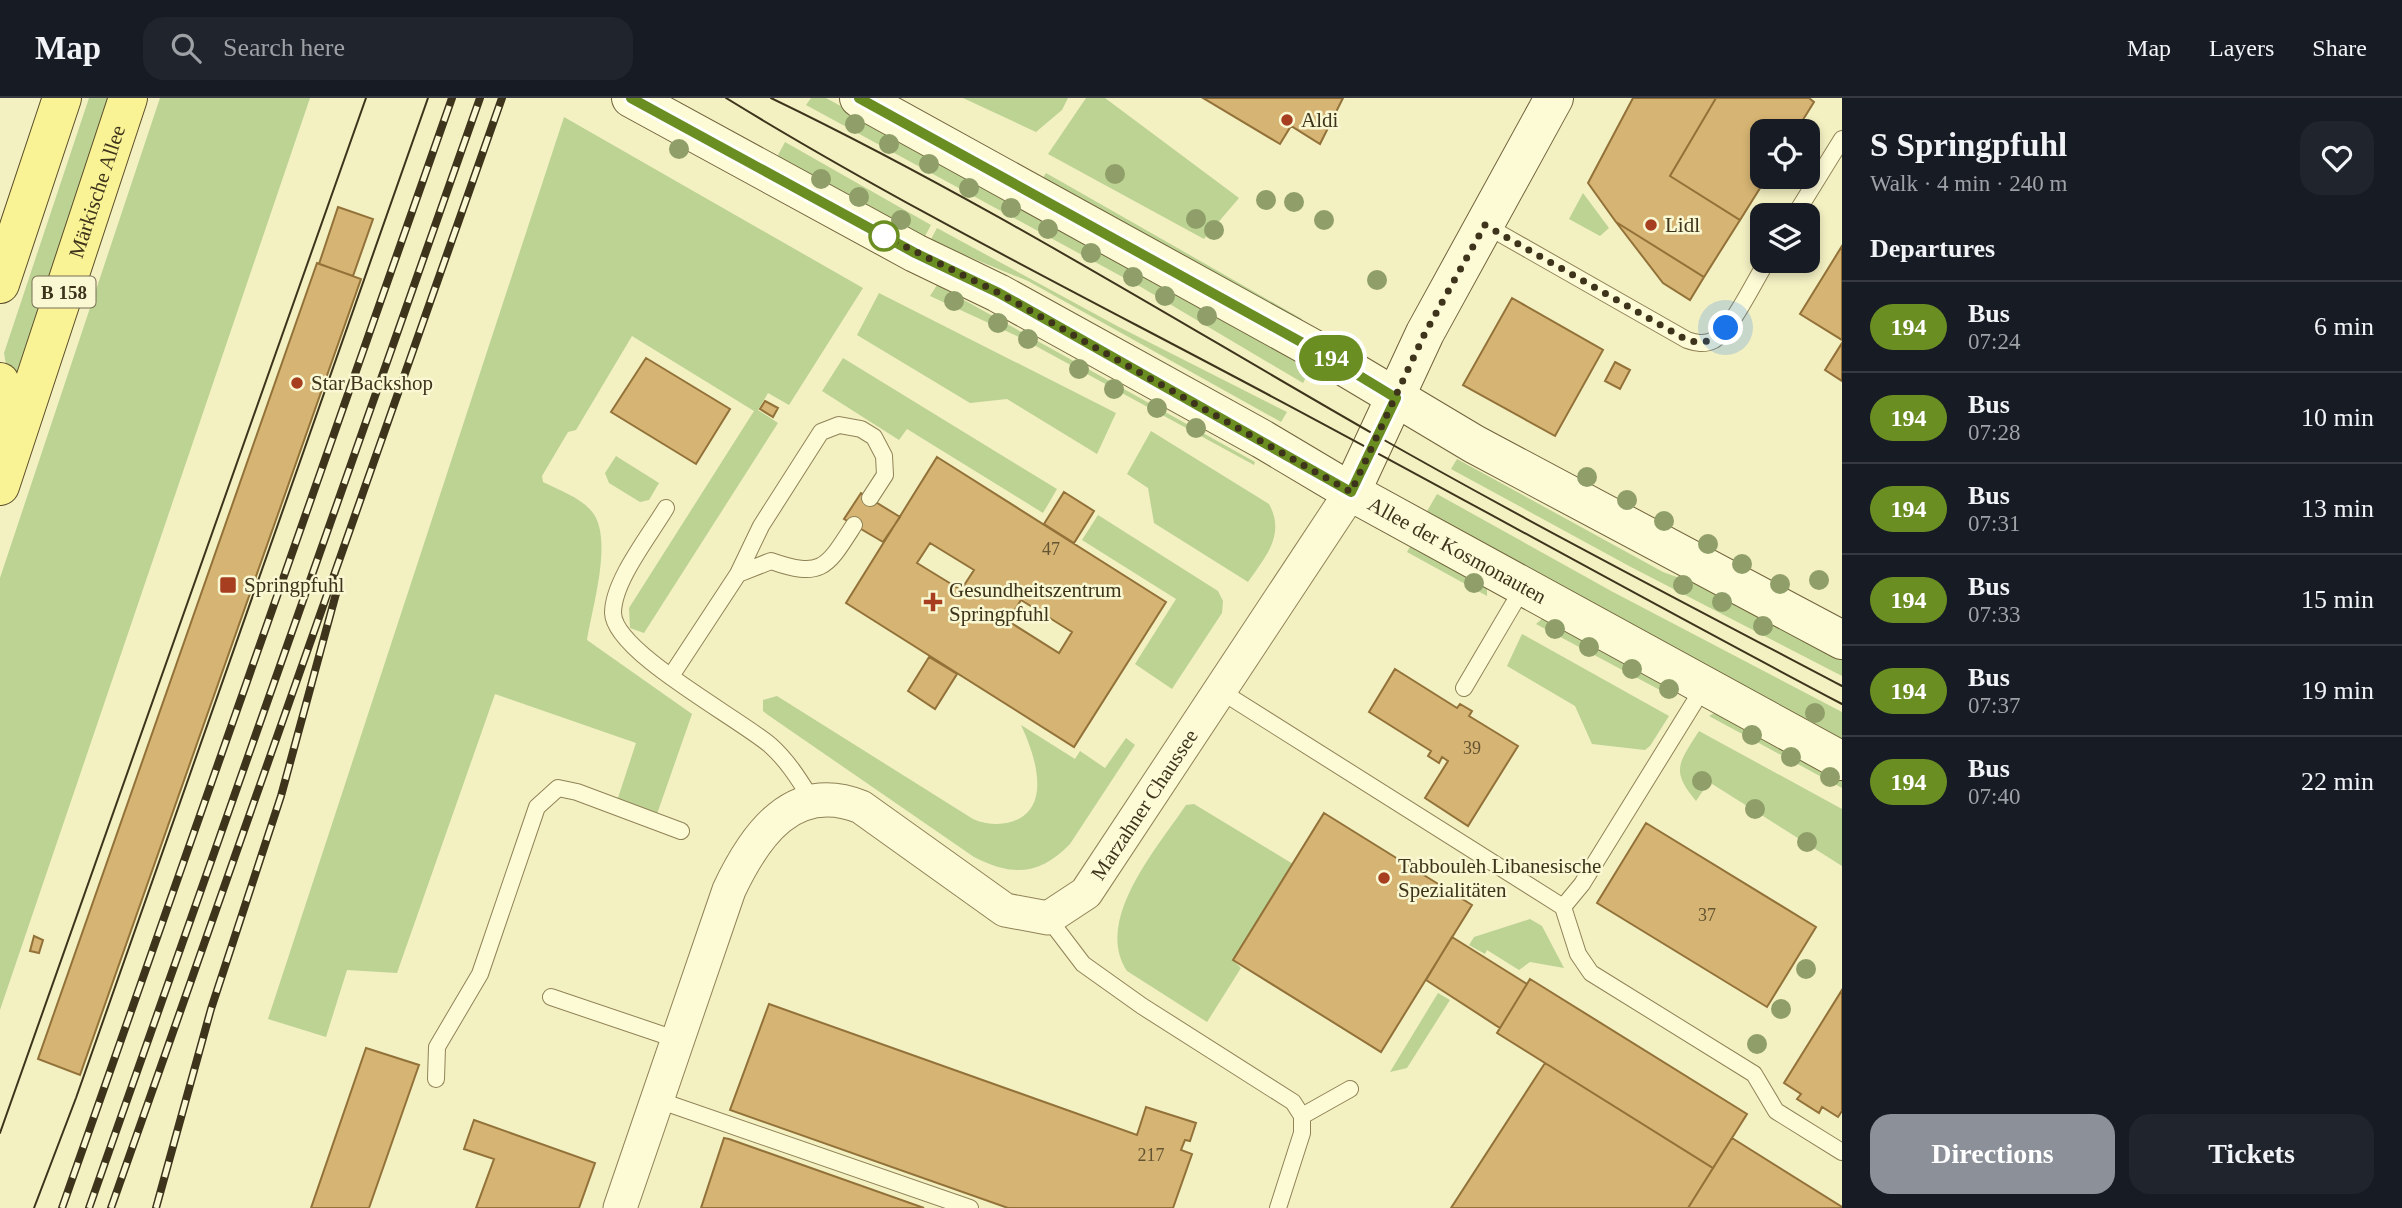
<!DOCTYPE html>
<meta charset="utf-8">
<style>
body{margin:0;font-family:"Times New Roman",serif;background:#20242c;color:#f1f3f6;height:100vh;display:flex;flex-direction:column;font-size:26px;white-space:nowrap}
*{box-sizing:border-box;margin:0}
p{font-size:23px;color:#9ea1a6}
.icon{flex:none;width:38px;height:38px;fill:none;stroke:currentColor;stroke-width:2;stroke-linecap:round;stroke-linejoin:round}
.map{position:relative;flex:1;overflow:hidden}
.drawer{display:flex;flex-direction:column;background:#171b24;width:560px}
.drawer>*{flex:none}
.badge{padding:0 14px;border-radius:23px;font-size:24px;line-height:46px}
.fabs{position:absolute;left:1750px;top:21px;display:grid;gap:14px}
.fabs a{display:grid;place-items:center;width:70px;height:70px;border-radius:14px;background:#171b24;box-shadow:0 4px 10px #0003;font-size:35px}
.you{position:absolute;width:35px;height:35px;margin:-18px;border:5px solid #fff;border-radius:50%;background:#1a73e8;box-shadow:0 0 0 10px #1a73e833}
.map>.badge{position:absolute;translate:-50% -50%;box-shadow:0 0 0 4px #fff}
h2{padding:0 28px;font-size:26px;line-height:63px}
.round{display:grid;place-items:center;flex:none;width:74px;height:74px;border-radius:21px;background:#20242c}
.summary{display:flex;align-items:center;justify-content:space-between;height:119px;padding:0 28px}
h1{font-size:33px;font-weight:600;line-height:52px}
.button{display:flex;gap:14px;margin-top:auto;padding:14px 28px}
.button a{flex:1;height:80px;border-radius:21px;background:#8c9099;color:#fff;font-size:28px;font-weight:600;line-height:80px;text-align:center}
.button a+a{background:#20242c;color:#f1f3f6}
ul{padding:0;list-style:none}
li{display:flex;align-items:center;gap:21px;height:91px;padding:0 28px;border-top:2px solid #363941}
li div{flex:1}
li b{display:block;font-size:26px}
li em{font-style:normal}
li .badge{min-width:77px;font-weight:700;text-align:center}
header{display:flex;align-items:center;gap:42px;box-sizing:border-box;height:98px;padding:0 35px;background:#171b24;border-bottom:2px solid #363941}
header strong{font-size:33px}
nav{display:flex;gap:38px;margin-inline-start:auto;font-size:24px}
.search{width:490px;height:63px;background:#20242c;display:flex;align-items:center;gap:18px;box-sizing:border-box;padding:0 24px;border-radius:21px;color:#9ea1a6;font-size:26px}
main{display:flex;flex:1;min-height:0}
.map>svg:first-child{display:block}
</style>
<header>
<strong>Map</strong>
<div class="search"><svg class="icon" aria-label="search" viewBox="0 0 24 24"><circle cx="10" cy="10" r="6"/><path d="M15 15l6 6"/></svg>Search here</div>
<nav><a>Map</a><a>Layers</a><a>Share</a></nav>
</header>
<main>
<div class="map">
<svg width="1842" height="1110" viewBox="0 0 1842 1110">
<rect width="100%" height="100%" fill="#f3f0c2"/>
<path fill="#bcd394" d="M89 0H109L13 286 9 285 4 255Z
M160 0H310L0 912V480Z
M811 0H826L1313 266 1303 285 1141 189 806 7Z
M963 0H1068L1062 12 1036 34Z
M1086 0H1105L1239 100 1204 141 1048 56Z
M564 19 863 190 789 307 768 295 758 312 778 325 644 535 630 530 629 510 754 313 632 238 576 332 568 334 542 378 543 384C559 392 582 400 593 415 613 442 592 510 587 542L692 616 657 716 617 703 636 645 495 596 397 875 347 872 326 939 268 921Z
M785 44 931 127 924 140 776 61Z
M1046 75 1302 221 1299 225 1041 83Z
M1583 95 1609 130 1600 138 1569 121Z
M937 130 1119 229 1287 314 1281 324 1028 183 930 143Z
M937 187 1255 364 1254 367 1021 240 930 198Z
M879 195 1116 315 1097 356 1007 301 970 305 857 237Z
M843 260 1057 391 1043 415 907 331 899 342 822 293Z
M1151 333 1269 406C1286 437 1265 459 1248 484L1154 425 1148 390 1127 376Z
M616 358 659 385 649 402 640 404 609 385 605 375Z
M1457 361 1663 474 1732 499 1842 560V578L1629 468 1451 371Z
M1437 396 1613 494 1842 614V644L1426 415Z
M1098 417 1218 493 1223 503 1222 515 1172 591 1135 566 1176 501 1082 442Z
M1411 447 1487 489V498L1407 454Z
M1544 519 1678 591 1673 599 1536 526Z
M1522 536 1669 618 1650 648 1645 652 1592 646 1575 608 1507 568Z
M777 598 973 721C998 732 1034 726 1037 692 1039 671 1030 646 1021 627L1075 661 1080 653 1105 670 1126 640 1135 647 1070 746C1040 777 1013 779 974 759L768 617 763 613V602Z
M1716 614 1842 681V690L1709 618Z
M1699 633 1842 711V768L1709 684 1696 703C1670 672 1679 665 1699 633Z
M1194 706 1293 766 1233 862 1241 870 1207 924 1127 873C1093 822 1158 749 1186 707Z
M1530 821 1542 828 1564 870 1530 864 1519 872 1487 852 1485 856 1469 847 1474 839Z
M1438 895 1450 902 1407 970 1390 974Z"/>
<path fill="#d6b473" stroke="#927239" stroke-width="2" fill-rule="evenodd" d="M1203 0H1343L1320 46 1291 28 1280 46Z
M1633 0H1716L1670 78 1740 122 1704 179 1616 124 1588 85Z
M1716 0H1809L1814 4 1796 33H1762V79H1767L1740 122 1670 78Z
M338 109 373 121 353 178 319 166Z
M1616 124 1704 179 1690 202 1663 185Z
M1842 148V242L1800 216Z
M317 165 361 181 80 977 38 961Z
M1512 200 1603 252 1555 338 1463 287Z
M1842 245V283L1825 272Z
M646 260 730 311 696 366 611 314Z
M1615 264 1630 272 1620 291 1605 283Z
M765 303 778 310 773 319 760 311Z
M937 359 1166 504 1074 649 846 505ZM930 445 974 472 961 492 917 465ZM1021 502 1072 534 1059 555 1008 523Z
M1064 394 1094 413 1074 445 1044 426Z
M861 395 900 419 883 444 844 421Z
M929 559 957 576 935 611 908 593Z
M1395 571 1457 610 1460 606 1472 613 1469 618 1518 648 1468 728 1425 700 1448 663 1442 659 1439 665 1428 658 1431 653 1369 614Z
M1324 715 1472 807 1381 954 1233 862Z
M1646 725 1816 829 1767 909 1597 805Z
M34 838 43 842 39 855 30 853Z
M1452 839 1527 886 1500 930 1426 882Z
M1530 881 1747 1016 1713 1070 1497 935Z
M1842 892V1013L1838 1019 1822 1009 1819 1015 1797 1001 1801 996 1784 985Z
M769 906 1137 1037 1146 1009 1196 1025 1190 1043 1185 1042 1181 1052 1192 1056 1173 1110H1008L730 1012Z
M366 950 419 967 369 1110H311Z
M1545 965 1713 1070 1688 1110H1451Z
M474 1022 595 1065 579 1110H476L494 1061 464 1051Z
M724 1040 729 1041 924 1110H701Z
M1732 1040 1842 1109V1110H1688Z"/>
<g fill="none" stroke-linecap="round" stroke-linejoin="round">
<defs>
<path id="lane" d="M1795 117 1842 41
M1485 127 1687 242C1696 245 1704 247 1714 242 1732 231 1755 182 1767 163
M666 410C650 437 613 483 613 515 614 554 737 619 770 647 788 663 800 683 812 702
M738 476 771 463C822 481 827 469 854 427
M671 578 738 476 761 428 821 334 839 327 861 331 874 339 884 358 885 377 870 400
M1464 590 1524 488
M1219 592 1563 809 1578 856 1591 875 1754 976 1776 1013 1842 1054
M1563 809 1582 786 1705 587
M1048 820 1083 866 1142 908 1293 1004 1302 1018V1035L1278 1110
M551 899 678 942
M436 981 437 949 480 876 537 709 558 690 577 694 681 733
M658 1002 970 1110
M1302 1018 1350 991"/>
<g id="street">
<path id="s1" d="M620 1110 729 792C755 737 793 682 861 709L1005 812 1048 820 1086 795 1351 394"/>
</g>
<g id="secondary">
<path id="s2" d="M631 0 915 155 998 195 1262 341 1351 394 1842 663"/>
<path d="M859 0 1330 260 1474 346 1842 542"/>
<path d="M1351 394 1425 235 1554 0"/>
</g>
<g id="primary">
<path d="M0 186 62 0"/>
<path d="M0 284V311"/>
<path id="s3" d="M0 388 128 0"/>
</g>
</defs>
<use href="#lane" stroke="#908356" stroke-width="18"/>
<use href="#street" stroke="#908356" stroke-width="35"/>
<use href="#secondary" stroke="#71633a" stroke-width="40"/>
<use href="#primary" stroke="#5d4e2b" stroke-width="40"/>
<use href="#lane" stroke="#fdfad6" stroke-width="16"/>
<use href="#street" stroke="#fdfad6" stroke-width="33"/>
<use href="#secondary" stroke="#fdfad6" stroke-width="38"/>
<use href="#primary" stroke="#faf395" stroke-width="38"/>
<path stroke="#3e341c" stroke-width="2" d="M726 0C902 108 1087 200 1269 297 1461 399 1650 505 1842 606
M771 0C979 100 1176 223 1377 338 1530 425 1686 506 1842 588
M0 1035 366 0
M34 1110 76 1000 428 0"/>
<defs>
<path id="rail" d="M62 1110 452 0
M89 1110 480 0
M111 1110 502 0
M156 1110 211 911 281 698 337 492"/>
</defs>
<use href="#rail" stroke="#3e341c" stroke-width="8"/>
<use href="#rail" stroke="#f9f8d2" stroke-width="5" stroke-dasharray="16" stroke-linecap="butt"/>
</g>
<g fill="#909f69">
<circle cx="855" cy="26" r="10"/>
<circle cx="889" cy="46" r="10"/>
<circle cx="679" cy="51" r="10"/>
<circle cx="929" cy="66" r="10"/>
<circle cx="1115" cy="76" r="10"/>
<circle cx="821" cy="81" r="10"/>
<circle cx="969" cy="90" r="10"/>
<circle cx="859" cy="99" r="10"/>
<circle cx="1266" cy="102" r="10"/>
<circle cx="1294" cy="104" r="10"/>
<circle cx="1011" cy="110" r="10"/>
<circle cx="1196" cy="121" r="10"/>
<circle cx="901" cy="122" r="10"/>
<circle cx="1324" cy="122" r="10"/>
<circle cx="1048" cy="131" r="10"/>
<circle cx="1214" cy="132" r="10"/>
<circle cx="1091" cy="155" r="10"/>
<circle cx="1133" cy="179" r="10"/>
<circle cx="1377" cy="182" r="10"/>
<circle cx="1165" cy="198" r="10"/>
<circle cx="954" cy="203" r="10"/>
<circle cx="1207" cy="218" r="10"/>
<circle cx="998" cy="225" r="10"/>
<circle cx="1028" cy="241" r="10"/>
<circle cx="1079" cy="271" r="10"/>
<circle cx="1114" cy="291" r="10"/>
<circle cx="1157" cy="310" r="10"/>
<circle cx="1196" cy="330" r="10"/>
<circle cx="1587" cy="379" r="10"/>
<circle cx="1627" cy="402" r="10"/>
<circle cx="1664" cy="423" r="10"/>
<circle cx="1708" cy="446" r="10"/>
<circle cx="1742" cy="466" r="10"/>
<circle cx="1819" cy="482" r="10"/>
<circle cx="1474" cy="485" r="10"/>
<circle cx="1780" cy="486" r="10"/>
<circle cx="1683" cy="487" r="10"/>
<circle cx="1722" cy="504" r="10"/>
<circle cx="1763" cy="528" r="10"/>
<circle cx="1555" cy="531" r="10"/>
<circle cx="1589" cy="549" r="10"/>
<circle cx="1632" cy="571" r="10"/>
<circle cx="1669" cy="591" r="10"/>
<circle cx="1815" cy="615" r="10"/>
<circle cx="1752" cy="637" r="10"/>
<circle cx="1791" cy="659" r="10"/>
<circle cx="1830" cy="679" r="10"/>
<circle cx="1702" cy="683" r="10"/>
<circle cx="1755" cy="711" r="10"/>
<circle cx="1807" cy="744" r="10"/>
<circle cx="1806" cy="871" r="10"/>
<circle cx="1781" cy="911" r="10"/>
<circle cx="1757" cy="946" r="10"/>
</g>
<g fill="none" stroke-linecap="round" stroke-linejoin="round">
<defs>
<path id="line" d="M631 0 915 155 999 195 1351 394 1396 300 1330 260 859 0"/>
</defs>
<use href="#line" stroke="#fff" stroke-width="16"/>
<use href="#line" stroke="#6b8e23" stroke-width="10"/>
<path stroke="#3e341c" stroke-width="7" stroke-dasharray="0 12.6" d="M884 138 999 195 1351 394 1425 235 1485 127 1687 242C1705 247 1713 243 1726 230"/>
</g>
<g fill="#a63e1f" stroke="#f9f8d2" stroke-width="2.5">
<circle cx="1287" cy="22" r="7"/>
<circle cx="1651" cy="127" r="7"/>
<circle cx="297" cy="285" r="7"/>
<rect x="219" y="478" width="18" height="18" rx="3.5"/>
<path d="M929.5 493.5h7v7h7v7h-7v7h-7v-7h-7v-7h7z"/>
<circle cx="1384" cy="780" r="7"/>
</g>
<circle fill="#fff" stroke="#6b8e23" stroke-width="3.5" cx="884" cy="138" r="14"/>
<g text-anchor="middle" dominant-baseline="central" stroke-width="5" stroke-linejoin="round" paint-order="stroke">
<g font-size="18" fill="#645432">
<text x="1051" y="451">47</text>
<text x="1472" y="650">39</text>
<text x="1707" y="817">37</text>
<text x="1151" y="1057">217</text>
</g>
<rect fill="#f9f8d2" stroke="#766f53" stroke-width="2" x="32.5" y="178.5" width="63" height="31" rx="5"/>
<g font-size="19" font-weight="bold" fill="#3e341c">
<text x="64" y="194">B 158</text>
</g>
<g font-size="21" fill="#3e341c" stroke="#f9f8d2" text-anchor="start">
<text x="1301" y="22">Aldi</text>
<text x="1665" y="127">Lidl</text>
<text x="311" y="285">Star Backshop</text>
<text x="244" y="487">Springpfuhl</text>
<text x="949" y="492">Gesundheitszentrum<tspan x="949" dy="24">Springpfuhl</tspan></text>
<text x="1398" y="768">Tabbouleh Libanesische<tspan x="1398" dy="24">Spezialitäten</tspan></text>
</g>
<g font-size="21" fill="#3e341c" stroke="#f9f8d2">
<text stroke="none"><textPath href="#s3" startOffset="310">Märkische Allee</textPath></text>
<text stroke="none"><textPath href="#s2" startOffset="942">Allee der Kosmonauten</textPath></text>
<text stroke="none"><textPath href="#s1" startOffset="884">Marzahner Chaussee</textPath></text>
</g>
</g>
</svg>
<div class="fabs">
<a><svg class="icon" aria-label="locate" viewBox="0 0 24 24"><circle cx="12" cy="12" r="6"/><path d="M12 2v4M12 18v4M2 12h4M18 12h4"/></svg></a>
<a><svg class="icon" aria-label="layers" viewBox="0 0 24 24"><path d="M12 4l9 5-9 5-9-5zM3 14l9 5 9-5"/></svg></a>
</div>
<div class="you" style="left:1726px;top:230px"></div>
<b class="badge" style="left:1331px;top:260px;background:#6b8e23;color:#fff">194</b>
</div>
<section class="drawer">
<div class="summary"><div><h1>S Springpfuhl</h1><p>Walk · 4 min · 240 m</p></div><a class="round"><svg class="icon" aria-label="heart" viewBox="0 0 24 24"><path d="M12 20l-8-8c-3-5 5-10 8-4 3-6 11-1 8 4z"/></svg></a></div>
<h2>Departures</h2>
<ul>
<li><span class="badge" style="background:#6b8e23;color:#fff">194</span><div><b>Bus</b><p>07:24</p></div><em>6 min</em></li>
<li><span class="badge" style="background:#6b8e23;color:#fff">194</span><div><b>Bus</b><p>07:28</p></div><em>10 min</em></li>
<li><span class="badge" style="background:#6b8e23;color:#fff">194</span><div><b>Bus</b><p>07:31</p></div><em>13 min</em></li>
<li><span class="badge" style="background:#6b8e23;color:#fff">194</span><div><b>Bus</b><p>07:33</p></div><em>15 min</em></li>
<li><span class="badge" style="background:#6b8e23;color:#fff">194</span><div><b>Bus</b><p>07:37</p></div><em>19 min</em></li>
<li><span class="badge" style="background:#6b8e23;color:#fff">194</span><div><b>Bus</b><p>07:40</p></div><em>22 min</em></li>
</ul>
<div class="button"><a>Directions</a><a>Tickets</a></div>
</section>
</main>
